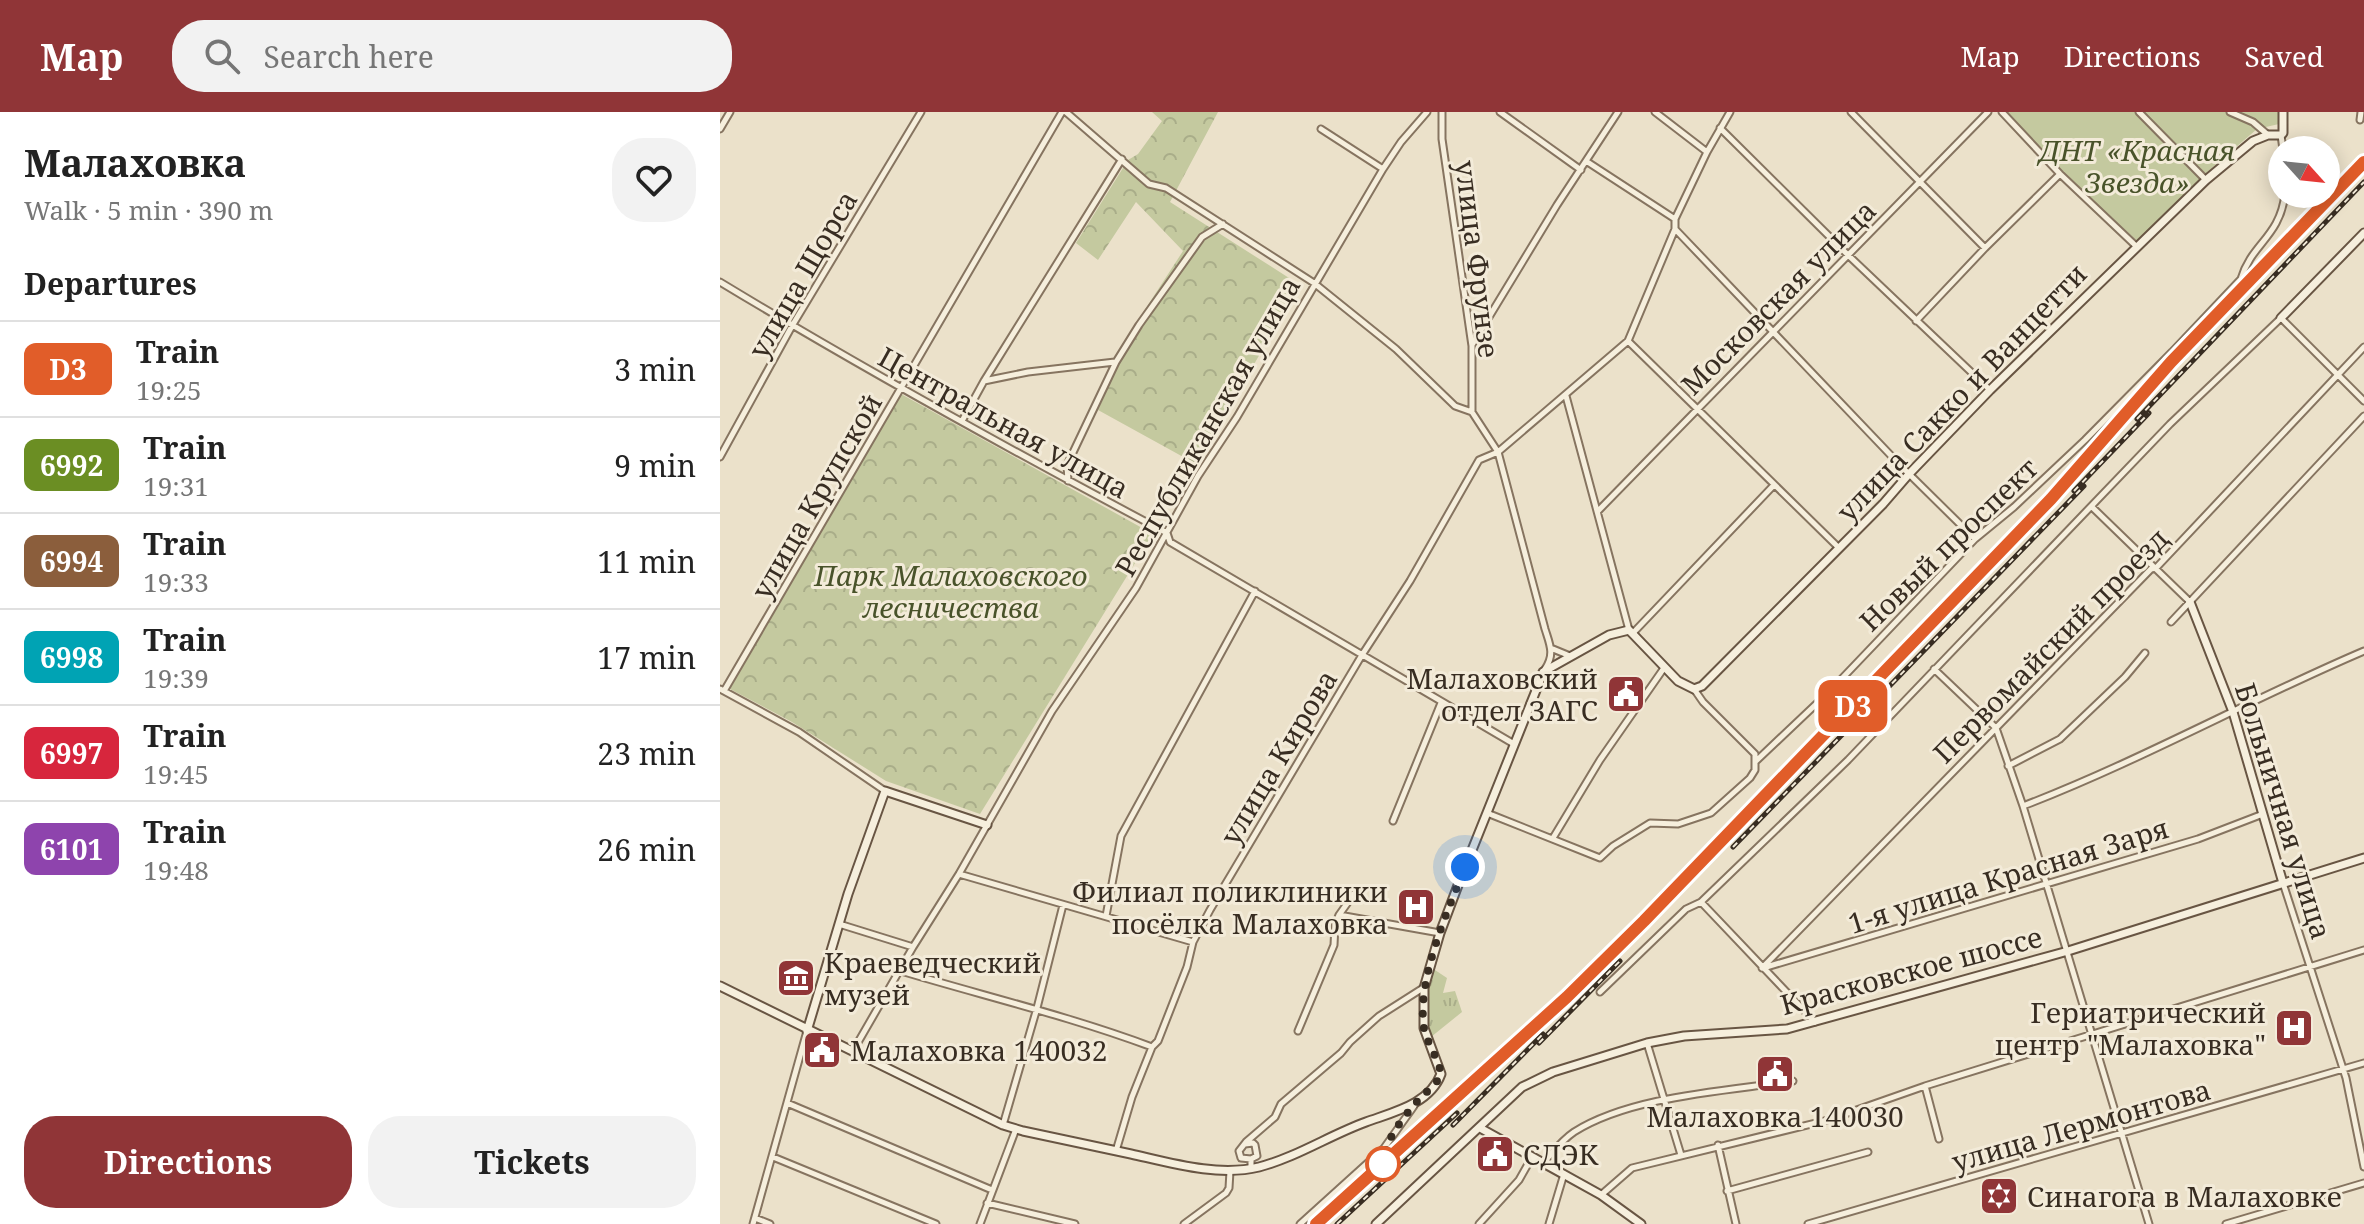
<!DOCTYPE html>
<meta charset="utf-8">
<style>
body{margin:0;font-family:"Noto Serif",serif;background:#f2f2f2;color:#222;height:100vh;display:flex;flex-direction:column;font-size:30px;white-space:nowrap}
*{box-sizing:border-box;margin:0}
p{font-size:26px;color:#767676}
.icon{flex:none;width:44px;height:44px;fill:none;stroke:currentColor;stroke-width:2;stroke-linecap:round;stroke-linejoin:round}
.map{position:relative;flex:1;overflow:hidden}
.side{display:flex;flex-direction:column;background:#fff;width:720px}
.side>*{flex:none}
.badge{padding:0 16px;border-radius:12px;font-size:28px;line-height:52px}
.needle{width:52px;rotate:117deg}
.controls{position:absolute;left:1548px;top:24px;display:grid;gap:16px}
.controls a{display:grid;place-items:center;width:72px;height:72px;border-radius:50%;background:#fff;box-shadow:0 4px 20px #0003;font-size:40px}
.you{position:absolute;width:40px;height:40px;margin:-20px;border:6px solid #fff;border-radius:50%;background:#1a73e8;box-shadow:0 0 0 12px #1a73e833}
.map>.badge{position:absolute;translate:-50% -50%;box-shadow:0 0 0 4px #fff}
h2{padding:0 24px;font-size:30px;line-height:72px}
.round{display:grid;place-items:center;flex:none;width:84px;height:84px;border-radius:32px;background:#f2f2f2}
.summary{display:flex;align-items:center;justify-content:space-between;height:136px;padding:0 24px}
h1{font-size:38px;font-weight:700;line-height:60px}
.button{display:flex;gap:16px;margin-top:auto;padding:16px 24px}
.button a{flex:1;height:92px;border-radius:32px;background:#903537;color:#fff;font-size:32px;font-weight:700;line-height:92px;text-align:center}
.button a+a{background:#f2f2f2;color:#222}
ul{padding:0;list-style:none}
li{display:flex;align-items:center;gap:24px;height:96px;padding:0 24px;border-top:2px solid #e0e0e0}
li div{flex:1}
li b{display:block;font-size:30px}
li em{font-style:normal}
li .badge{min-width:88px;font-weight:700;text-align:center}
header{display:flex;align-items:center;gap:48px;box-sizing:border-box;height:112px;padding:0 40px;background:#903537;color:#fff}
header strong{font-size:38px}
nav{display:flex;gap:44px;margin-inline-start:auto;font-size:28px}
.search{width:560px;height:72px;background:#f2f2f2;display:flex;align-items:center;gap:20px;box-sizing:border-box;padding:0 28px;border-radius:32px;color:#767676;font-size:30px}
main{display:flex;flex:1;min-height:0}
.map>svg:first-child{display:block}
</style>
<header>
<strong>Map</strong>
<div class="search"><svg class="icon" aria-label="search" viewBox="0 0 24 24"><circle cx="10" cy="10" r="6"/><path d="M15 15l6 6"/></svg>Search here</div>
<nav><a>Map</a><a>Directions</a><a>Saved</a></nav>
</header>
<main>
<section class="side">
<div class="summary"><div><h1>Малаховка</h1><p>Walk · 5 min · 390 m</p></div><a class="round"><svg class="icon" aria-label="heart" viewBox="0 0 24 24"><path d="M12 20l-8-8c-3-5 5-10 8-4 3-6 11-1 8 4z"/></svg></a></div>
<h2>Departures</h2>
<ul>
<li><span class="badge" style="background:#e15d29;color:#fff">D3</span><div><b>Train</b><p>19:25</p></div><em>3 min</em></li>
<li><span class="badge" style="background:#6b8e23;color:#fff">6992</span><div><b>Train</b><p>19:31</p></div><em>9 min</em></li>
<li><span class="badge" style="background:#8b5e3c;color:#fff">6994</span><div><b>Train</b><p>19:33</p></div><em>11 min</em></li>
<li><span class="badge" style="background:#00a3b4;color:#fff">6998</span><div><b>Train</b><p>19:39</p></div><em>17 min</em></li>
<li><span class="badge" style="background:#d7263d;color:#fff">6997</span><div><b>Train</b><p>19:45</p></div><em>23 min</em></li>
<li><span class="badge" style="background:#8e44ad;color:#fff">6101</span><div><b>Train</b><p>19:48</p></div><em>26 min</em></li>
</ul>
<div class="button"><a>Directions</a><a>Tickets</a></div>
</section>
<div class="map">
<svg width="1644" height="1112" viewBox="0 0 1644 1112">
<defs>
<pattern id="forest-crowns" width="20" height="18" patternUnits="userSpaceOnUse" patternTransform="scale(2)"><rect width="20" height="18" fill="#c4c99f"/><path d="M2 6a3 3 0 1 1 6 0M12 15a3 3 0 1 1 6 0" fill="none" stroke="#a9ad89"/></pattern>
<pattern id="park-tufts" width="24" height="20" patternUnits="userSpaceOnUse" patternTransform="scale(2)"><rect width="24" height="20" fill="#c4c99f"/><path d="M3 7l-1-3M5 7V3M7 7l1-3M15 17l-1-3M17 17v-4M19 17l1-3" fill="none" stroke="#a9ad89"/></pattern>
</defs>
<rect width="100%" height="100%" fill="#ebe1ca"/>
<path fill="url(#forest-crowns)" d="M432 0H498L450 90 580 173 476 352 378 298 415 213 463 139 416 90 378 148 356 131 408 48 418 42 442 9Z
M181 282 433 422 260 702 166 669 72 610 10 577Z"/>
<path fill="url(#park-tufts)" d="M712 856 727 866 723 881 735 879 742 900 711 925C704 902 706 880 712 856Z"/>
<path fill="#c4c99f" d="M1286 0H1559V12L1537 17 1486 61 1445 104 1417 129 1341 60Z"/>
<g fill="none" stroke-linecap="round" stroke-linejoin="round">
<defs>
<path id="street" d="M346 0 429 72 446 76 594 171 676 237 735 294 752 300 778 340 825 517C830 533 835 542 825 557
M722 0V27L752 234V300
M780 0 861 58
M935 0 987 40
M1131 0 1265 136
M1282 0 1340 62 1416 134
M1419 0 1486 68
M1510 0 1533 10 1548 23
M1640 8 1641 0
M1000 16 1129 144 1270 278
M0 17 10 0
M601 17 663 57
M1561 23 1563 38
M866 49 955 107
M955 117 1180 353 1255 427
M0 170C147 259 296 341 447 421L450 430 794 632
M1196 209 1265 136 1340 62
M908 229 1119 436
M752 233 837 93 898 0
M264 269 308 260 395 250
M846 284 909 518
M242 309 264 269 402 47
M0 345 72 214 201 0
M348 369 347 353 396 250 419 213 482 125 503 112
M1372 395 1470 490
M878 399 1268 0
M1451 510 1644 304
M913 521 1054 373
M833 537 850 544
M1214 557 1276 616 1303 694 1429 1112
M0 577 79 620 165 679
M974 577 983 590 1035 642V650
M4 579 342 0
M1288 654 1340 627 1405 565 1425 541
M1303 694C1420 649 1529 588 1644 539
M767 701 880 746 893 734 930 711 958 712 991 701 1030 666 1035 658V650L1111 578 1255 427 1294 395 1365 328 1452 240 1521 167C1531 132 1560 125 1565 82
M673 709 721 591
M833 726 880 648 944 556
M239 762 473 830
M1563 771 1626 966 1644 1055
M981 790 1095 910
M619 803 720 821
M386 804 401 724 535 479
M119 812 193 835
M1042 856 1431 457 1436 456 1644 235
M1043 856 1478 727 1543 702
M181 859C264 884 349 904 432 935
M880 880 966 797 981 790 1128 648 1450 312 1561 206 1644 289
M578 919 614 833 615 813 619 803 636 779
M927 931 961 1043
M133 939 193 835 239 762 332 599 416 476 478 364 517 305 663 57 681 30 707 0
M1205 974 1219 1027
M67 991 272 1078
M283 1013 317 896 343 793
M525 1032 533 1031 535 1033 537 1044 531 1047
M998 1033 1016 1112
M396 1039 412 985 432 935 438 929 467 855 473 830 490 798 642 543 690 469 759 348 778 340 908 229 955 117V107L987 40 1010 0
M53 1045 216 1112
M823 1051C833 1040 842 1028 854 1020 911 984 1006 979 1073 969
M531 1056V1047L521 1046 519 1039 526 1030 555 1005 561 992 621 941 630 930 659 904 703 876
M1007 1079 1148 1040
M881 1083 912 1056 1108 1008 1205 974 1644 838
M267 1091 355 1112
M35 1106 50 1112
M33 1112 87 919
M260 1112 296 1017
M464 1112 506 1081 509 1076 510 1059
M580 1112 664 1036 694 994
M759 1112 799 1068 812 1045
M829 1112 844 1062
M1088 1112 1644 951
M1506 1112 1644 1071"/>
<path id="secondary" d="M1561 206 1644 121
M1470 490 1513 600 1563 771
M0 874 283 1013 303 1019C339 1027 375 1034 411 1042 451 1051 498 1065 539 1055 577 1045 610 1023 646 1010 673 1000 710 992 721 962L704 916V876L720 821 740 768 821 566 823 560 889 523 909 518 958 569 974 577 982 574 1163 392 1189 362 1270 278 1486 68 1533 29 1548 23H1561L1563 21V0
M87 919 128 782 165 679 267 713
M760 1016 881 1083 921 1112
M656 1112 802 975 833 960 927 931 964 924 1067 917 1348 839 1644 746"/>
</defs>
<use href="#street" stroke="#867460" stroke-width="9"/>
<use href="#secondary" stroke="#685543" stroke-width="11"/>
<use href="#street" stroke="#f6efdd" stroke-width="5"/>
<use href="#secondary" stroke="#f6efdd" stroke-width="7"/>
<defs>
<path id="rail" d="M1417 307 1644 70
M1354 379 1429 301
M1013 735 1364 374
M819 931 900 849
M733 1013 823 922
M596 1112 847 885 924 809 1331 387 1451 250 1644 50
M617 1112 737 1001"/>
</defs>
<use href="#rail" stroke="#382d22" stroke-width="5"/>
<use href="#rail" stroke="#f3ebd9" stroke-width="2" stroke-dasharray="6" stroke-linecap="butt"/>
</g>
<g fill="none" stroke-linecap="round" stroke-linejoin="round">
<defs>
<path id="line" d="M596 1112 847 885 924 809 1331 387 1451 250 1644 50"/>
</defs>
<use href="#line" stroke="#fff" stroke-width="18"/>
<use href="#line" stroke="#e15d29" stroke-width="12"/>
<path stroke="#382d22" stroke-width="8" stroke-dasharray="0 14.4" d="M663 1052C664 1030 681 1008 696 991 704 980 716 975 721 962 718 944 704 928 703 909 700 860 727 801 745 755"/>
</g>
<defs>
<symbol id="civic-square" viewBox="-11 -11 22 22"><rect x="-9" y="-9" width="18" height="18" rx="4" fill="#903537" stroke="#f3ebd9"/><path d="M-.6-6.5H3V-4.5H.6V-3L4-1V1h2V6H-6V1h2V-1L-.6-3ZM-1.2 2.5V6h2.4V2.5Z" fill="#fff"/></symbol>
<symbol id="hospital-square" viewBox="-11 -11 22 22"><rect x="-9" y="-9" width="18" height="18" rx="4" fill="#903537" stroke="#f3ebd9"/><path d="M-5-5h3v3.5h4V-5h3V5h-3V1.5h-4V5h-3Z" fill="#fff"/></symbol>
<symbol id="museum-square" viewBox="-11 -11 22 22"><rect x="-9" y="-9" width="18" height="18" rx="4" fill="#903537" stroke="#f3ebd9"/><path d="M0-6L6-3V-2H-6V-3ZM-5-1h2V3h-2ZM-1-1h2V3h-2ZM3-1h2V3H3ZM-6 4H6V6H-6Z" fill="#fff"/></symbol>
<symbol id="synagogue-square" viewBox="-11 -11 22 22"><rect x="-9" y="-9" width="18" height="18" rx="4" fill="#903537" stroke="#f3ebd9"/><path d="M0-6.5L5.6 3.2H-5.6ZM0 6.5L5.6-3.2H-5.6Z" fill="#fff"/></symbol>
</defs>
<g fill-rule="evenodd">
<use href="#civic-square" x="884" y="560" width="44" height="44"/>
<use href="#hospital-square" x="674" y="773" width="44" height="44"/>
<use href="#museum-square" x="54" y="844" width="44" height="44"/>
<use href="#hospital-square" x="1552" y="894" width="44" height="44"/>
<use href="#civic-square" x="80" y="916" width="44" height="44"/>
<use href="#civic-square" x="1033" y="940" width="44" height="44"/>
<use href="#civic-square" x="753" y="1020" width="44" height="44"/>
<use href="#synagogue-square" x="1257" y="1062" width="44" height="44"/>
</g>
<circle fill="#fff" stroke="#e15d29" stroke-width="4" cx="663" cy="1052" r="16"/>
<g text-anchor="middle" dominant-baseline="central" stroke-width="6" stroke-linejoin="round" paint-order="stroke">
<g font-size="28" font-style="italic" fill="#49532a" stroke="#f3ebd9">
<text x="1417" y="38">ДНТ «Красная<tspan x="1417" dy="32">Звезда»</tspan></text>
<text x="231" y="463">Парк Малаховского<tspan x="231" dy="32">лесничества</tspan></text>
</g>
<g font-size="28" fill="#382d22" stroke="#f3ebd9">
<text transform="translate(758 147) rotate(83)">улица Фрунзе</text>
<text transform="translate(82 162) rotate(-60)">улица Щорса</text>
<text transform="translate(1058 185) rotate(-45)">Московская улица</text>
<text transform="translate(1241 280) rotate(-46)">улица Сакко и Ванцетти</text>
<text transform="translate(284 310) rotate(29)">Центральная улица</text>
<text transform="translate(487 314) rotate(-60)">Республиканская улица</text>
<text transform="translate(96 384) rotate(-60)">улица Крупской</text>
<text transform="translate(1228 432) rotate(-44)">Новый проспект</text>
<text transform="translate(1330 533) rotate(-45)">Первомайский проезд</text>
<text transform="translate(558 645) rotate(-59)">улица Кирова</text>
<text transform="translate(1564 699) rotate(73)">Больничная улица</text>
<text transform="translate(1288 763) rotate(-17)">1-я улица Красная Заря</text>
<text transform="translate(1191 858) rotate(-15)">Красковское шоссе</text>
<text transform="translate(1361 1013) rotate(-16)">улица Лермонтова</text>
</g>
<g font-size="28" fill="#382d22" stroke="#f3ebd9" text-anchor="start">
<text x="878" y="566" text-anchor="end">Малаховский<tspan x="878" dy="32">отдел ЗАГС</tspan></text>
<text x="668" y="779" text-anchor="end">Филиал поликлиники<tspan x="668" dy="32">посёлка Малаховка</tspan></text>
<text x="104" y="850">Краеведческий<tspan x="104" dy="32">музей</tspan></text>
<text x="1546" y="900" text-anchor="end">Гериатрический<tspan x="1546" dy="32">центр "Малаховка"</tspan></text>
<text x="130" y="938">Малаховка 140032</text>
<text x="1055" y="1004" text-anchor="middle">Малаховка 140030</text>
<text x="803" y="1042">СДЭК</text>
<text x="1307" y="1084">Синагога в Малаховке</text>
</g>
</g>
</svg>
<div class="controls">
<a><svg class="needle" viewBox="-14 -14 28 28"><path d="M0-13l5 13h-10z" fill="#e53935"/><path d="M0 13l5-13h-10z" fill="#767676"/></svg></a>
</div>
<div class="you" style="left:745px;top:755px"></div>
<b class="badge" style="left:1133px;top:594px;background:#e15d29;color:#fff">D3</b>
</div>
</main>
